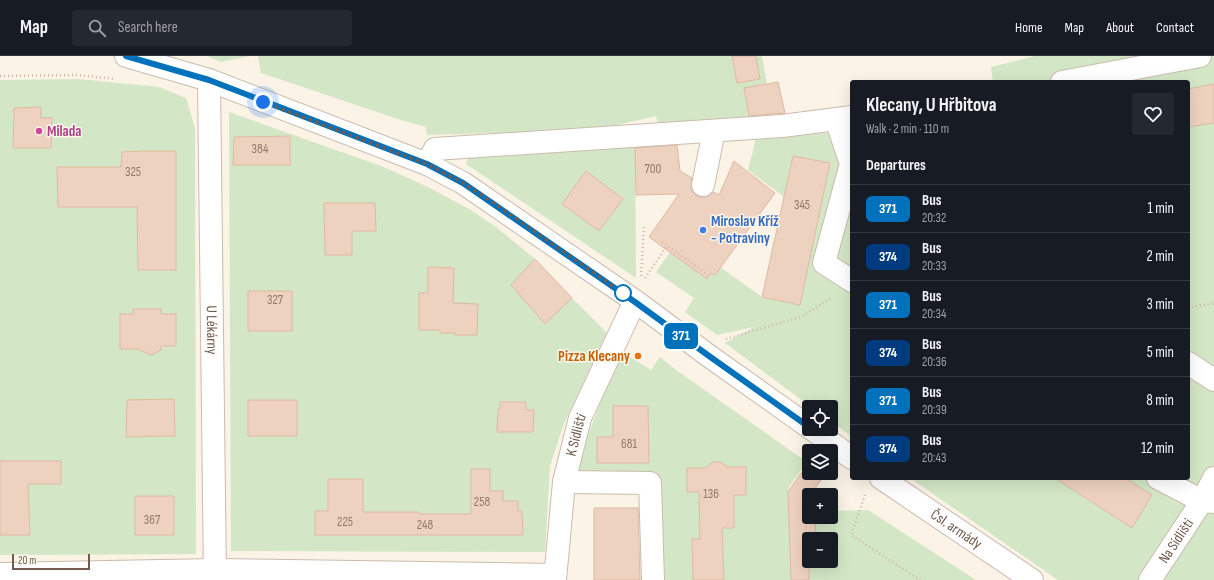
<!DOCTYPE html>
<meta charset="utf-8">
<style>
body{margin:0;font-family:"Sofia Sans Condensed",sans-serif;background:#242831;color:#f1f3f6;height:100vh;display:flex;flex-direction:column;font-size:15px;white-space:nowrap}
*{box-sizing:border-box;margin:0}
p{font-size:13px;color:#9ea1a6}
.icon{flex:none;width:22px;height:22px;fill:none;stroke:currentColor;stroke-width:2;stroke-linecap:round;stroke-linejoin:round}
.map{position:relative;flex:1;overflow:hidden}
.sheet{position:absolute;left:850px;top:24px;width:340px;height:400px;display:flex;flex-direction:column;background:#171b24;border-radius:4px;box-shadow:0 4px 16px #0002}
.sheet>*{flex:none}
.badge{padding:0 8px;border-radius:6px;font-size:14px;line-height:26px}
.controls{position:absolute;left:802px;top:344px;display:grid;gap:8px}
.controls a{display:grid;place-items:center;width:36px;height:36px;border-radius:4px;background:#171b24;box-shadow:0 4px 16px #0002;font-size:20px}
.scale{position:absolute;left:12px;bottom:10px;width:78px;box-sizing:border-box;padding-left:4px;border:2px solid #725a4d;border-top:0;font-size:11px;line-height:14px;white-space:nowrap;color:#725a4d;-webkit-text-stroke:3px #fdf7ec;paint-order:stroke}
.you{position:absolute;width:20px;height:20px;margin:-10px;border:3px solid #fff;border-radius:50%;background:#1a73e8;box-shadow:0 0 0 6px #1a73e833}
.map>.badge{position:absolute;translate:-50% -50%;box-shadow:0 0 0 2px #fff}
h2{padding:0 16px;font-size:15px;line-height:36px}
.round{display:grid;place-items:center;flex:none;width:42px;height:42px;border-radius:4px;background:#242831}
.headline{display:flex;align-items:center;justify-content:space-between;height:68px;padding:0 16px}
h1{font-size:19px;font-weight:700;line-height:30px}
ul{padding:0;list-style:none}
li{display:flex;align-items:center;gap:12px;height:48px;padding:0 16px;border-top:1px solid #363941}
li div{flex:1}
li b{display:block;font-size:15px}
li em{font-style:normal}
li .badge{min-width:44px;font-weight:700;text-align:center}
header{display:flex;align-items:center;gap:24px;box-sizing:border-box;height:56px;padding:0 20px;background:#171b24;border-bottom:1px solid #363941}
header strong{font-size:19px}
nav{display:flex;gap:22px;margin-inline-start:auto;font-size:14px}
.search{width:280px;height:36px;background:#242831;display:flex;align-items:center;gap:10px;box-sizing:border-box;padding:0 14px;border-radius:4px;color:#9ea1a6;font-size:15px}
.map>svg:first-child{display:block}
</style>
<header>
<strong>Map</strong>
<div class="search"><svg class="icon" aria-label="search" viewBox="0 0 24 24"><circle cx="10" cy="10" r="6"/><path d="M15 15l6 6"/></svg>Search here</div>
<nav><a>Home</a><a>Map</a><a>About</a><a>Contact</a></nav>
</header>
<div class="map">
<svg width="1214" height="524" viewBox="0 0 1214 524">
<rect width="100%" height="100%" fill="#faf3e6"/>
<path fill="#d3e7c6" fill-rule="evenodd" d="M207 0H251L221 6Z
M258 0H762L767 28 744 32 749 61 658 68 656 60 596 74 427 79 426 71 401 64 261 17Z
M1035 0H1214V524H1058L910 422H1188V26H993L991 11Z
M78 23 159 31 186 42 195 72 196 498 0 499V24Z
M229 56 381 110 428 131 469 153 496 171 535 203 545 268 572 242 607 277 563 370 550 410 545 496 231 495Z
M852 75V381L831 365V351H811L725 287 754 271 717 279 685 256 694 242 656 216 670 196 707 223 717 209 762 241 800 249 830 107 793 100 784 141 748 114 756 82Z
M635 91 636 222 466 108 469 101ZM586 115 622 143 599 175 562 148Z
M624 297 651 314 660 301 676 314 807 406 789 431 788 440 790 494 809 505H831V483H816L815 461H831V455L868 454 976 524H664L658 418H573L610 321Z"/>
<path fill="#eed2c0" stroke="#dfb9a2" d="M732 0H756L760 23 737 27Z
M778 26 785 57 749 60 744 32Z
M1214 28V67L1188 71V33Z
M41 51V62H52L51 92H13L14 52Z
M290 80V109H233L234 81Z
M677 89 680 115 692 122 691 133 695 139 700 141H707L713 136 719 139 734 105 775 137 715 219 711 217 707 223 649 181 679 138 636 139 635 92Z
M143 95H176V214H138L137 151H58L57 111H121L122 96Z
M793 100 830 107 800 249 762 241Z
M586 115 623 143 599 175 562 148Z
M324 147H375L376 175H352V199H325Z
M535 203 572 242 545 268 511 229Z
M428 211 454 212 453 247 478 248 477 279H455V277H440V274H419V237H428Z
M248 235H292V275H248Z
M133 253H161V258H176V290H161V294L151 299 138 293H120V258H133Z
M174 343 175 380 126 381 127 344Z
M248 344H297V380H248Z
M500 346H526V354H534L533 376H497L498 353H500Z
M613 350H648L649 407H597V381H613Z
M0 405H61V428H28L30 479H0Z
M712 406H721L727 411H746V439H734V472H722L724 524H693L692 483H700L699 436H687V412H706Z
M471 413H490V435H503V445H518V455H522L523 479H315V455H328V423H363V456H419V458H471Z
M801 417H826L814 434V439H809V461H815L816 483H809V524H791L788 436Z
M1055 422H1125L1152 439 1132 472Z
M135 440H174V479H135Z
M594 452H638L640 524H594Z"/>
<g fill="none" stroke-linecap="round" stroke-linejoin="round">
<defs>
<g id="minor">
<path d="M126 0 209 24 427 108 463 127 635 245 709 300 809 371"/>
<path id="s1" d="M209 24 215 524"/>
<path d="M1062 26 1200 0"/>
<path d="M836 63 851 108 824 207 852 225"/>
<path d="M427 108 435 93 782 70 852 61"/>
<path d="M703 129 714 75"/>
<path d="M1188 307 1214 324"/>
<path d="M812 373 852 402"/>
<path id="s2" d="M881 422 1032 524"/>
<path d="M1158 422 1202 445 1214 446"/>
<path d="M564 426 650 427 653 524"/>
<path d="M0 518 215 514 555 519"/>
<path id="s3" d="M555 524 564 426 580 362 635 245"/>
<path id="s4" d="M1150 524 1202 445 1214 422"/>
</g>
</defs>
<use href="#minor" stroke="#cbbbad" stroke-width="24"/>
<path stroke="#d2b6a3" stroke-width="2.5" stroke-dasharray="1 3" stroke-linecap="butt" d="M0 20 77 19 115 23
M662 186 708 219
M641 220 644 169
M645 222 667 190
M1188 252 1214 247
M726 283 801 261 833 241
M865 439 851 479 920 524"/>
<use href="#minor" stroke="#fff" stroke-width="22"/>
</g>
<g fill="none" stroke-linecap="round" stroke-linejoin="round">
<defs>
<path id="line" d="M126 0 209 24 427 108 463 127 635 246 709 300 809 371"/>
</defs>
<use href="#line" stroke="#fff" stroke-width="9"/>
<use href="#line" stroke="#0072bc" stroke-width="6"/>
<path stroke="#725a4d" stroke-width="4" stroke-dasharray="0 7.2" d="M263 46 427 108 463 127 495 148 623 237"/>
</g>
<circle fill="#d1479c" stroke="#fdf7ec" stroke-width="1.5" cx="39" cy="75" r="4"/>
<circle fill="#3f7fe0" stroke="#fdf7ec" stroke-width="1.5" cx="703" cy="174" r="4"/>
<circle fill="#fff" stroke="#0072bc" stroke-width="2" cx="623" cy="237" r="8"/>
<circle fill="#e8710a" stroke="#fdf7ec" stroke-width="1.5" cx="638" cy="300" r="4"/>
<g text-anchor="middle" dominant-baseline="central" stroke-width="3" stroke-linejoin="round" paint-order="stroke">
<g font-size="13" fill="#91786a">
<text x="260" y="93">384</text>
<text x="653" y="113">700</text>
<text x="133" y="116">325</text>
<text x="802" y="149">345</text>
<text x="275" y="244">327</text>
<text x="629" y="388">681</text>
<text x="711" y="438">136</text>
<text x="482" y="446">258</text>
<text x="152" y="464">367</text>
<text x="345" y="466">225</text>
<text x="425" y="469">248</text>
</g>
<g font-size="15" font-weight="bold" fill="#b23c85" stroke="#fdf7ec" text-anchor="start">
<text x="47" y="75">Milada</text>
</g>
<g font-size="15" font-weight="bold" fill="#366cbe" stroke="#fdf7ec" text-anchor="start">
<text x="711" y="165">Miroslav Kříž<tspan x="711" dy="17">- Potraviny</tspan></text>
</g>
<g font-size="15" fill="#725a4d" stroke="#fdf7ec">
<text stroke="none"><textPath href="#s1" startOffset="250">U Lékárny</textPath></text>
<text stroke="none"><textPath href="#s3" startOffset="147">K Sídlišti</textPath></text>
<text stroke="none"><textPath href="#s2" startOffset="91">Čsl. armády</textPath></text>
<text stroke="none"><textPath href="#s4" startOffset="47">Na Sídlišti</textPath></text>
</g>
<g font-size="15" font-weight="bold" fill="#c56008" stroke="#fdf7ec" text-anchor="end">
<text x="630" y="300">Pizza Klecany</text>
</g>
</g>
</svg>
<div class="controls">
<a><svg class="icon" aria-label="locate" viewBox="0 0 24 24"><circle cx="12" cy="12" r="6"/><path d="M12 2v4M12 18v4M2 12h4M18 12h4"/></svg></a>
<a><svg class="icon" aria-label="layers" viewBox="0 0 24 24"><path d="M12 4l9 5-9 5-9-5zM3 14l9 5 9-5"/></svg></a>
<a>+</a>
<a>−</a>
</div>
<div class="scale">20 m</div>
<div class="you" style="left:263px;top:46px"></div>
<b class="badge" style="left:681px;top:280px;background:#0072bc;color:#fff">371</b>
<section class="sheet">
<div class="headline"><div><h1>Klecany, U Hřbitova</h1><p>Walk · 2 min · 110 m</p></div><a class="round"><svg class="icon" aria-label="heart" viewBox="0 0 24 24"><path d="M12 20l-8-8c-3-5 5-10 8-4 3-6 11-1 8 4z"/></svg></a></div>
<h2>Departures</h2>
<ul>
<li><span class="badge" style="background:#0072bc;color:#fff">371</span><div><b>Bus</b><p>20:32</p></div><em>1 min</em></li>
<li><span class="badge" style="background:#003b80;color:#fff">374</span><div><b>Bus</b><p>20:33</p></div><em>2 min</em></li>
<li><span class="badge" style="background:#0072bc;color:#fff">371</span><div><b>Bus</b><p>20:34</p></div><em>3 min</em></li>
<li><span class="badge" style="background:#003b80;color:#fff">374</span><div><b>Bus</b><p>20:36</p></div><em>5 min</em></li>
<li><span class="badge" style="background:#0072bc;color:#fff">371</span><div><b>Bus</b><p>20:39</p></div><em>8 min</em></li>
<li><span class="badge" style="background:#003b80;color:#fff">374</span><div><b>Bus</b><p>20:43</p></div><em>12 min</em></li>
</ul>
</section>
</div>
